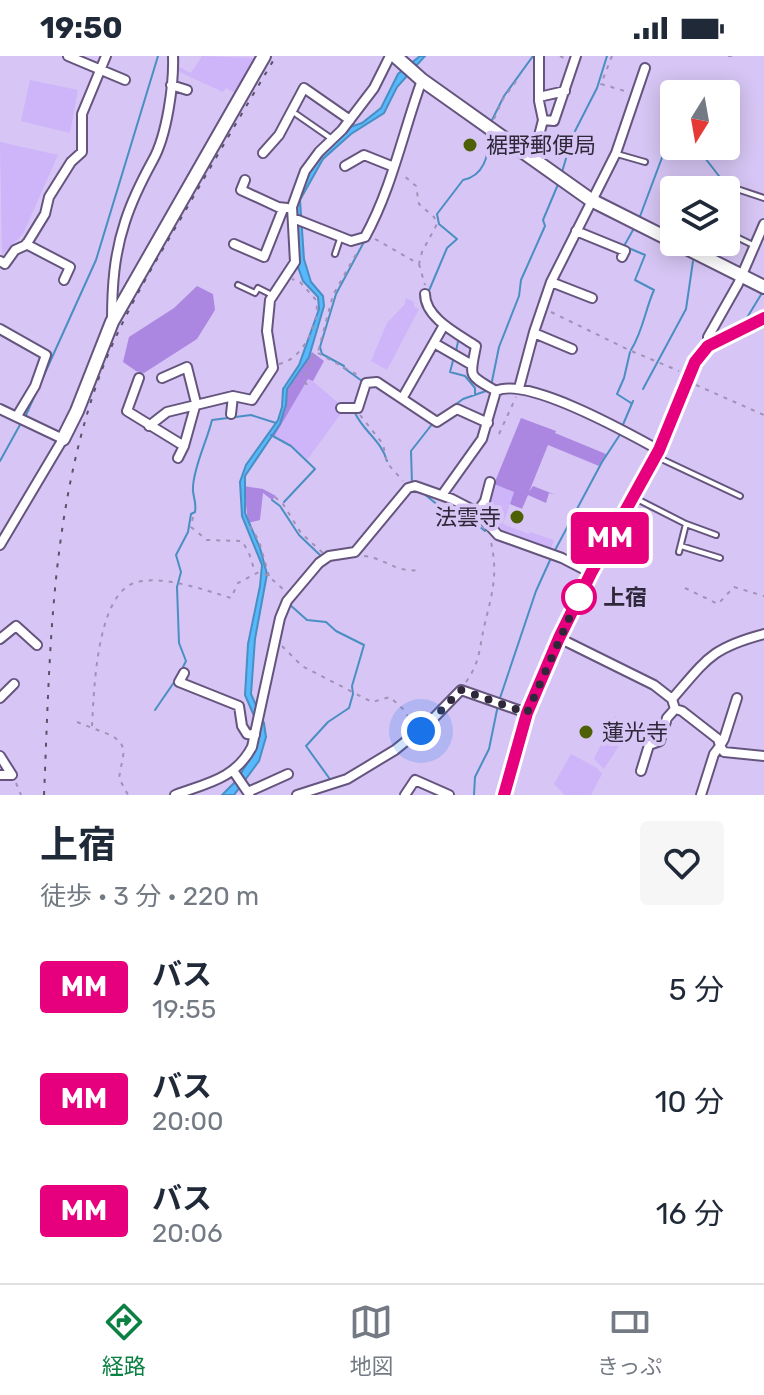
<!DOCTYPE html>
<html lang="ja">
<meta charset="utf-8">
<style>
body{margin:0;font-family:Rubik,"Noto Sans JP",sans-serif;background:#f6f6f7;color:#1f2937;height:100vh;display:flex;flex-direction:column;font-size:30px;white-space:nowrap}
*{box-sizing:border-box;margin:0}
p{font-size:26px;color:#747a83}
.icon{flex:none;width:44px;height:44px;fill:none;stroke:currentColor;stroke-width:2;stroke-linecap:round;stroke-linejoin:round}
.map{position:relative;height:739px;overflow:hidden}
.details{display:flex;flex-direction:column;background:#fff;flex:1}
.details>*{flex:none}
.badge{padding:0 16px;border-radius:6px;font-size:28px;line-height:52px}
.needle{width:52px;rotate:191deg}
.buttons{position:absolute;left:660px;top:24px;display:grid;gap:16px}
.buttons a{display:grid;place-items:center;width:80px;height:80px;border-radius:8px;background:#fff;box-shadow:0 4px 20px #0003;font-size:40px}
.you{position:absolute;width:40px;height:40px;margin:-20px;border:6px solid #fff;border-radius:50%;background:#1a73e8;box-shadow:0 0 0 12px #1a73e833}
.map>.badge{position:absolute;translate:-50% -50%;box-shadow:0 0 0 4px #fff}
.round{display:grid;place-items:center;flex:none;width:84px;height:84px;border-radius:8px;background:#f6f6f7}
.headline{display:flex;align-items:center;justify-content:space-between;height:136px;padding:0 40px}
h1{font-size:38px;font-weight:700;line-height:60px}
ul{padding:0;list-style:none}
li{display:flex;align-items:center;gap:24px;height:112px;padding:0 40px}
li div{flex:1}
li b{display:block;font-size:30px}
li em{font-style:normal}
li .badge{min-width:88px;font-weight:700;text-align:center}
.status{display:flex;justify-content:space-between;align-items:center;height:56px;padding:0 40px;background:#fff;direction:ltr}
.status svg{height:22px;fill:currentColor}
.tabs{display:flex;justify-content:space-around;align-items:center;height:112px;border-top:2px solid #e0e1e3;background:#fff;font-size:22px;color:#747a83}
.tabs a{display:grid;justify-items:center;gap:4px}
.tabs .active{color:#0b8043}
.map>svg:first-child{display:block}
</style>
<div class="status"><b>19:50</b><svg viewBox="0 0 49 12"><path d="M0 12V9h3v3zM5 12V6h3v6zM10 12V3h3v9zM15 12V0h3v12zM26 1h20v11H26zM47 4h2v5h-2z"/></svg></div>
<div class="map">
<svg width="764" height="739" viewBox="0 0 764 739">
<rect width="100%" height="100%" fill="#d7c6f5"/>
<path fill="#ceb4f8" d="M174 0H180L179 11 191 17 202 0 254 2 235 37 226 32 223 36 175 14Z
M30 24 78 34 70 77 21 65Z
M0 86 58 99 23 178 2 199Z
M406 242 414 246V251L419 253 387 314 371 305 387 267 404 249Z
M309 322 342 350 343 355 307 404 292 390 274 381Z
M493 428 514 436 503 468 529 478 530 476 554 484 550 495 501 478 482 457Z
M615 660 632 670 604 713 594 703Z
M571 698 597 712 602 718 591 739H565L554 728Z"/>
<path fill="#ab87e2" d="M197 230 213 238 215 254 197 283 144 317 136 315 123 306 129 281 174 252Z
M312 296 324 305 313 325 308 323 274 381 272 379 285 356 287 333Z
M521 362 556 375 555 377 606 398 599 410 548 389 529 436 533 430 556 439 549 437 546 447 528 439 522 453 510 448 514 436 494 428Z
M244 430 263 433 276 440 272 444 263 437 260 464 248 467Z"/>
<path fill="#56b9fd" stroke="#4a8ec2" stroke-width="2" d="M420 0H425L397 31 384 57 351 78 323 103 300 144 304 203 311 226 323 240 324 250 309 301 287 333 286 349 280 368 245 420V457L260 492 267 518 255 583 251 638 264 667 266 681 259 705 234 739H222L236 725 253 698 258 669 245 639 248 588 260 530 262 509 242 460 240 426 246 409 278 364 282 351 283 333 299 309 319 253 318 241 303 225 298 211 295 153 299 135 315 104 347 72 362 67 381 52 398 18Z"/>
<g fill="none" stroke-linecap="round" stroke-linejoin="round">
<path stroke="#4a8ec2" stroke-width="2" d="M672 40 674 52
M492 64 504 40 533 0
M707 90 705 102 719 120 714 134
M562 116 573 79 597 32 607 0
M639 163 666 91 679 93V90
M428 237 447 192 457 183 439 168 437 158 463 124C484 120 488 100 490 81
M433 250 444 264
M745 265 762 237
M631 294C643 275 645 254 654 234L635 224 645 199 624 190 633 174
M456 295 459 281
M630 296 624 322 617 338 631 347
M454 301 450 316 465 320 475 332V339
M344 310 322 298 320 291 336 238 365 184
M344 312 362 325 355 347
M491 330 499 291 519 240 521 224 545 170 543 164 559 126
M643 333 686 253 693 205
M355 357C364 376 381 384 387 405
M26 359 96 204 158 0
M437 362 463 343 486 335
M622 371 633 345
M271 379 291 390 315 413 284 446
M0 405 21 367
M412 428 411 395 433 367
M423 437 439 450 457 452 485 475
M272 444 280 450 299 479 321 500
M554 496 602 406 621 377
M289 548 307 564 326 566 336 575 364 589 352 630 353 638 349 652 328 666 306 690 332 726
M182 613 186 605 179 587 177 531 181 516 176 499 188 476 191 458 195 456C197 446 192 439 193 431 194 410 207 385 212 364L251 359 276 367
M500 642 536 535 551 502
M155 654 179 619
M474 739 475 721 489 693 498 649"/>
<defs>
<path id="lane" d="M296 58 332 83
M617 98 645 106
M734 132 764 142
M726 176 753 189
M335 198 340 183
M238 229 255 237 258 232 272 239
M657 401 740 440
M635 442 686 468 679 496
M686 468 716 479
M681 490 720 502"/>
<path id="street" d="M68 0 125 24
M171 29 187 34
M539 41 565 35
M543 64 554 65 576 0
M263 97 279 79 304 32 350 64
M533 103 543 64 539 45V0
M345 110 364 99 394 111
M245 124 241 134 278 151 287 152
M293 162 351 185 365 181C392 132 403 76 422 24
M576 175 625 195 622 201
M26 188 70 211 64 224
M234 188 264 201 283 153
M0 205 5 208 15 194 26 189 45 158 49 141 71 106 82 96V58L106 0
M551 226 592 242
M425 238C425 262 458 278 476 290 470 322 467 318 496 335 527 320 628 377 659 394
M112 265C112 231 114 199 125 166 132 144 142 124 153 104 167 79 174 28 173 0
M0 273 46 299 35 330 17 360
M534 277 572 293
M434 287 472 309
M708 290V281L738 228 764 168
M139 322 127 355 184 390
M162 322 187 311 196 347 184 390 178 402
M519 332 534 276 551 226 616 97 645 12
M403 341 444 269
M341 352H358L366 327 377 326 437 366 457 353 488 367
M0 353 63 383 0 489
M231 358 233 340 252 344 273 312 267 275 270 244 295 206 292 151 297 137 305 115 319 96 342 74 374 32 390 0
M149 370 167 356 233 340
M442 439 482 383 496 335
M477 456 485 445 490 426
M559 582 654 629 672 643 675 653
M0 583 16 570 37 589
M184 617 179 626 239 650 242 670 247 678 255 679
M0 642 14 628
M737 642 724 683 720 690 724 696 764 700
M672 643C707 603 711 592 764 578
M0 700 12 719H0
M641 715 649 689 660 685 667 662 675 653 682 655 718 683 720 690 714 698 701 739
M234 716 249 738
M248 736 288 718
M175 739C207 727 235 723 252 691L280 562 287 545 319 507 329 500 355 496 408 432 415 430 452 443 477 456 498 479 562 502 591 517
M297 739 347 723 395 694 416 677 421 675 461 634 527 657
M405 739 415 724 449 739"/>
<path id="secondary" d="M395 0 422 24 591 144 764 231
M63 383 77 355 112 266 264 0
M504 739 527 657 559 582 591 517 659 394 695 306 708 290 764 262"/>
</defs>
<use href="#lane" stroke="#65557e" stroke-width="8"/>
<use href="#street" stroke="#65557e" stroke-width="12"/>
<use href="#secondary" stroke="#65557e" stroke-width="16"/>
<path stroke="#a092b7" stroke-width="2" stroke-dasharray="4 6" stroke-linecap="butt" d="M560 0 568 4
M612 0 601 28 628 36
M728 0H737
M494 63 503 43 520 20
M375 183 419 208 422 196 437 168 434 161 419 148 416 130 402 118
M419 208 425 229
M551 256 629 294 679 315
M318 297 361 321
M279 308C302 304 321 266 316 244L300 226 292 223
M307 329 303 323 313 301 318 296 333 239 359 193
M696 329 764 359
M360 359 383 388 387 407 403 425
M499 378 516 341
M275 441 283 448 301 477 323 497
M193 461 191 471 207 484 242 485 249 497 255 516
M250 470 259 485 269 520
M364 500C385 502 395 517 420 514
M685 532 718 548 734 531 764 540
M282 590 302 610 366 643 372 646 390 641 403 653 413 668
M466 626C480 606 479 594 484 571 492 538 499 517 490 482
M77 666 113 680 121 687 124 695 119 722 128 739
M92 670C94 636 96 541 134 527 160 518 205 534 231 542L238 527 259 516 267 519 284 534
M16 727 21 739"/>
<use href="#lane" stroke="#fff" stroke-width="4"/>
<use href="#street" stroke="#fff" stroke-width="8"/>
<use href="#secondary" stroke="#fff" stroke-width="12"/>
<path stroke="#5a516a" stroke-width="2" stroke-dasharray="4 8" stroke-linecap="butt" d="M44 739C50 601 50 469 94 336 115 272 150 215 184 157 214 105 245 52 276 0"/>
</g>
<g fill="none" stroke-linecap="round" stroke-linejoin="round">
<defs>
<path id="line" d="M504 739 527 657 559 582 591 517 659 394 695 306 708 290 764 262"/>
</defs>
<use href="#line" stroke="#fff" stroke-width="18"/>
<use href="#line" stroke="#e6007e" stroke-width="12"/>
<path stroke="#2f283a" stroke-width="8" stroke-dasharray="0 14.4" d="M421 675 461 634 527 657 580 538 579 541"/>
</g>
<g fill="#4e6005" stroke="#d7c6f5" stroke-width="3">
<circle cx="470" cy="89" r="8"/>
<circle cx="517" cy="461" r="8"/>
<circle cx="586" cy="676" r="8"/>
</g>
<circle fill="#fff" stroke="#e6007e" stroke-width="4" cx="579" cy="541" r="16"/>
<g text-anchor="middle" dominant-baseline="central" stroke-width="8" stroke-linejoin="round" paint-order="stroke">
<g font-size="22" fill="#2f283a" stroke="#d7c6f5" text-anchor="start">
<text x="486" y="89">裾野郵便局</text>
<text x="501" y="461" text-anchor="end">法雲寺</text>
<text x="602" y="676">蓮光寺</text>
</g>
<g font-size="22" font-weight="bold" fill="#2f283a" stroke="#d7c6f5" text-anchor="start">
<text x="603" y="541">上宿</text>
</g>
</g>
</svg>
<div class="buttons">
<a><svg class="needle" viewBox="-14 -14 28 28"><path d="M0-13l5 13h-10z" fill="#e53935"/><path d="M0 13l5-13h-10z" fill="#747a83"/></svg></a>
<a><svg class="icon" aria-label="layers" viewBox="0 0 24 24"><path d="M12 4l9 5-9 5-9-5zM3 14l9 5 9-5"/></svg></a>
</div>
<div class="you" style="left:421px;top:675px"></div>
<b class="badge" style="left:610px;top:482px;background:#e6007e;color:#fff">MM</b>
</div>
<section class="details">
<div class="headline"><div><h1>上宿</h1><p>徒歩 · 3 分 · 220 m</p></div><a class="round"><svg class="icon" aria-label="heart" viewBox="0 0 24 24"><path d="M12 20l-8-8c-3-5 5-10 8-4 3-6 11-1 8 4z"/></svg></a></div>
<ul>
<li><span class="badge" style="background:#e6007e;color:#fff">MM</span><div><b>バス</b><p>19:55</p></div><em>5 分</em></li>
<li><span class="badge" style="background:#e6007e;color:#fff">MM</span><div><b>バス</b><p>20:00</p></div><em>10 分</em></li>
<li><span class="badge" style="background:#e6007e;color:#fff">MM</span><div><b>バス</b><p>20:06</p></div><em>16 分</em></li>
</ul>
</section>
<nav class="tabs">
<a class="active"><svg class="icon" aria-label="directions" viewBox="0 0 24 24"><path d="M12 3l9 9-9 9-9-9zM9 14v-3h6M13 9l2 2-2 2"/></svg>経路</a>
<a><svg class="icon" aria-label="map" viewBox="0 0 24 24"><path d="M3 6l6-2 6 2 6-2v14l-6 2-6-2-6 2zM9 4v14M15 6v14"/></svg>地図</a>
<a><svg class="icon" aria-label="tickets" viewBox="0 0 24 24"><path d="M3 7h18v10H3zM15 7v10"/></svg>きっぷ</a>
</nav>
